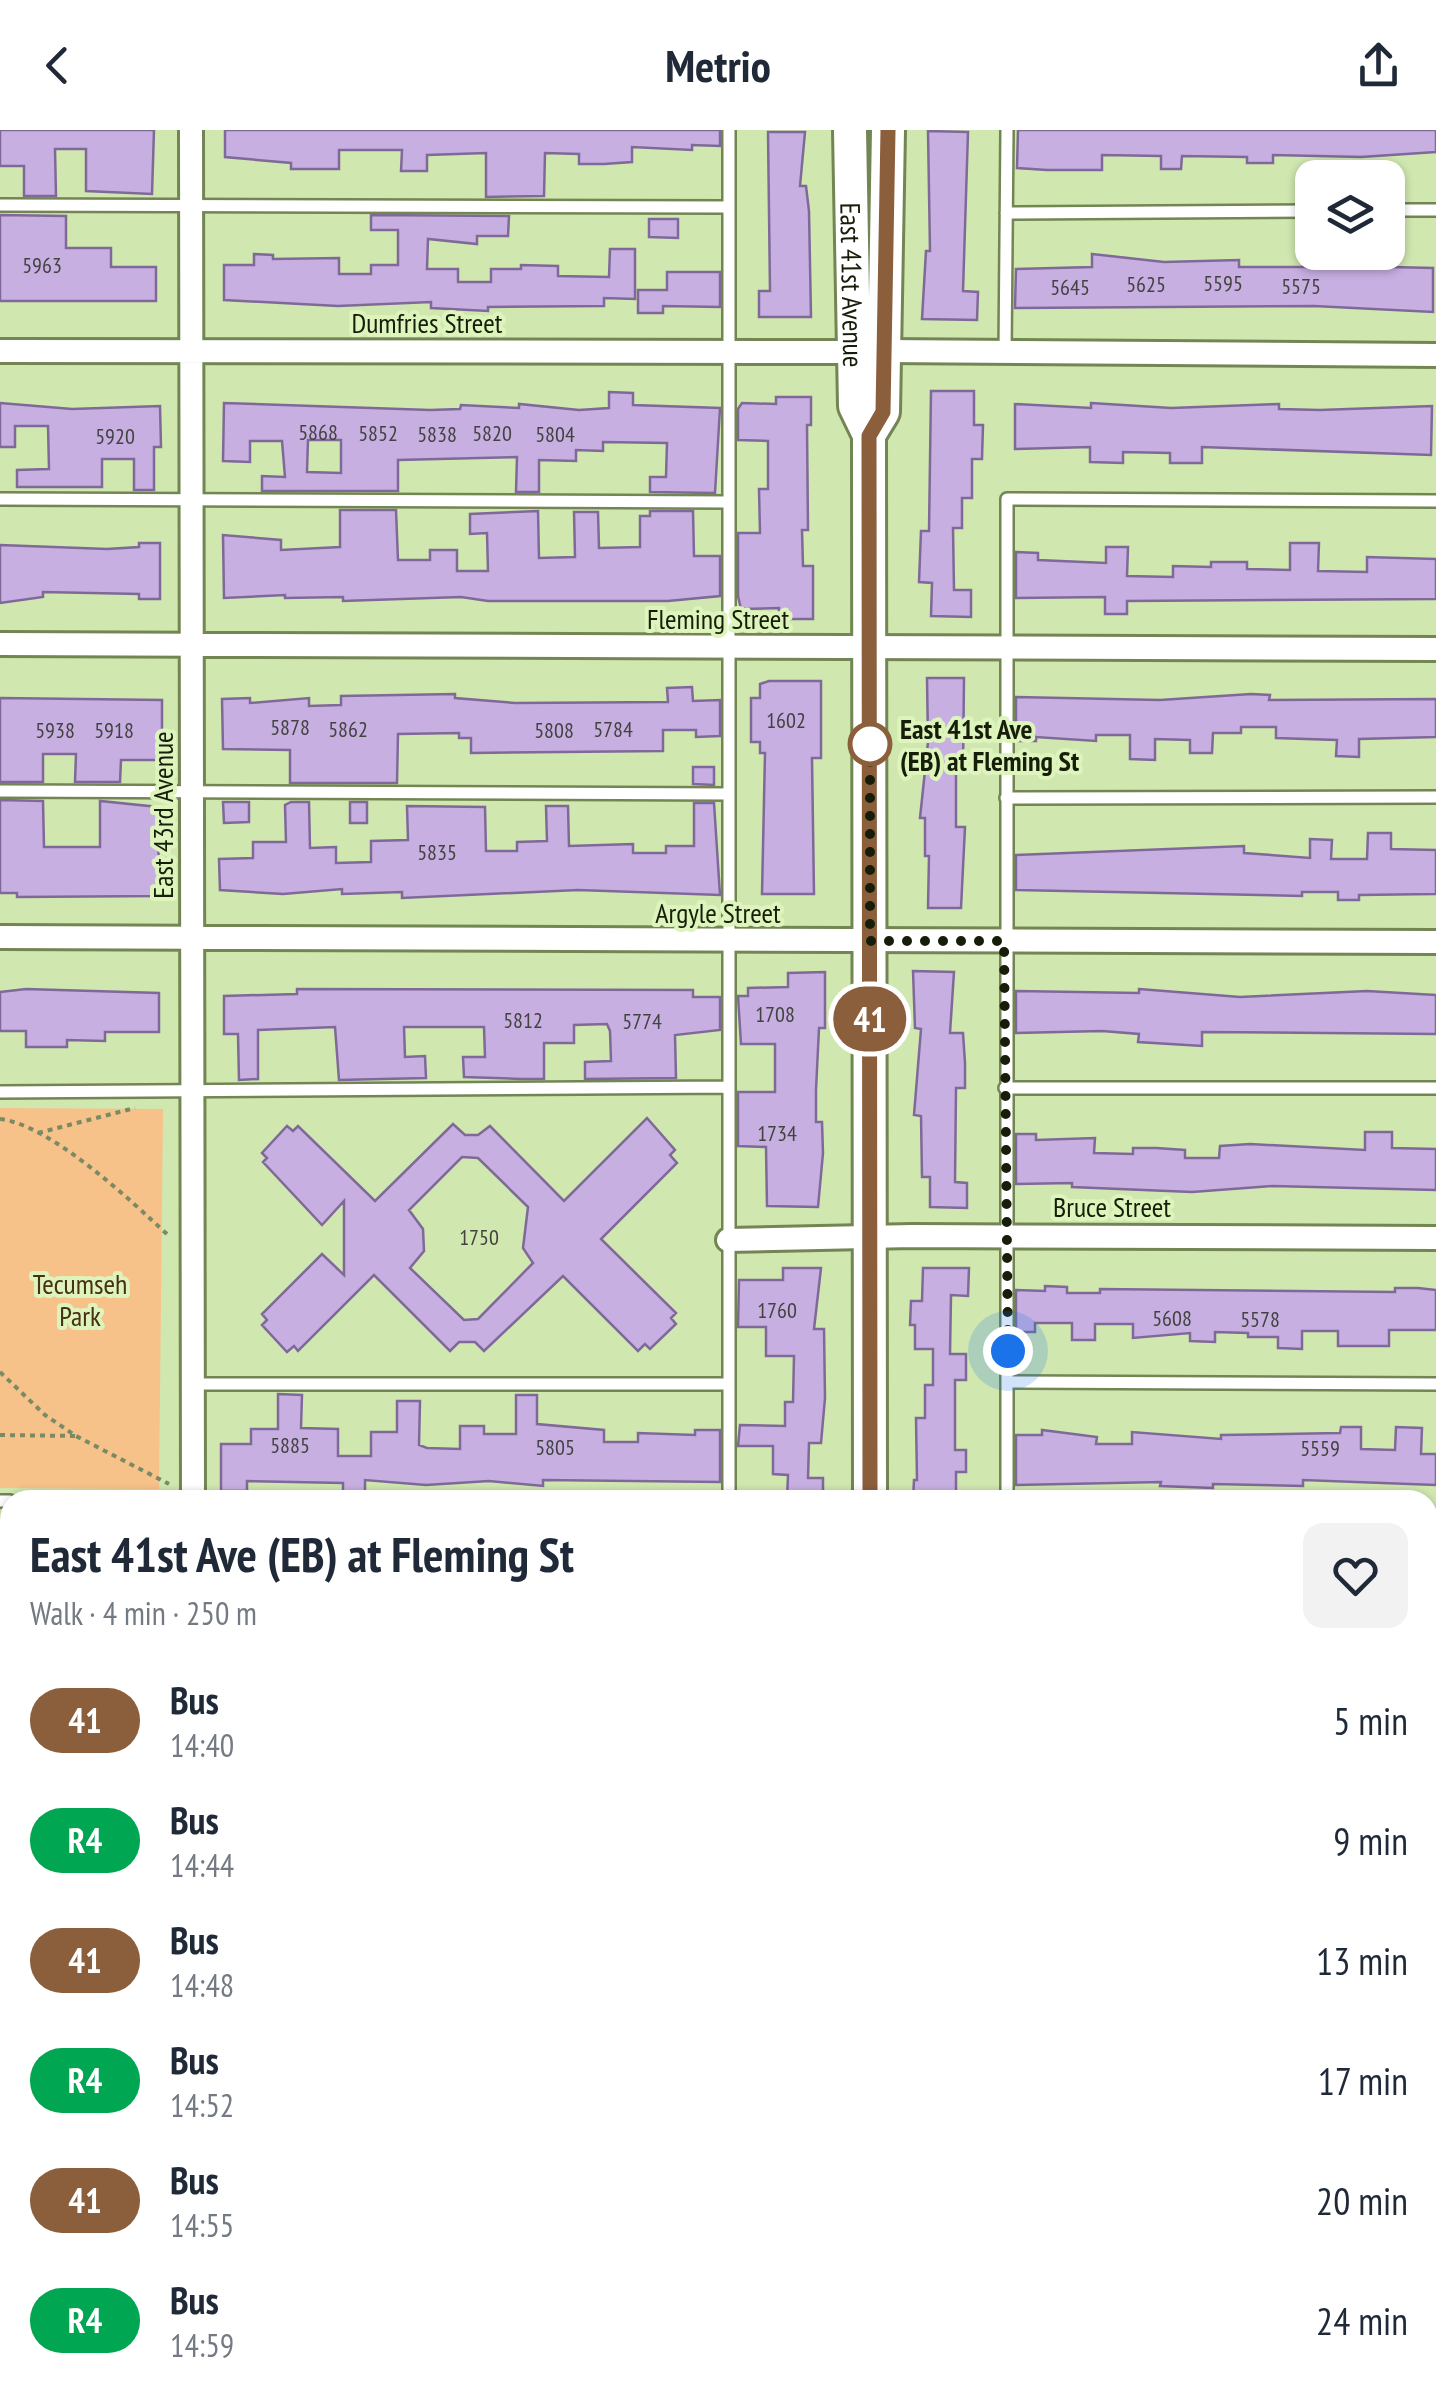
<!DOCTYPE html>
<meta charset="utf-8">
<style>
body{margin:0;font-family:"PT Sans Narrow",sans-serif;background:#f2f2f3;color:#1f2937;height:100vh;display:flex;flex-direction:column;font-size:38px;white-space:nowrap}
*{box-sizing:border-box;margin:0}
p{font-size:32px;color:#747a83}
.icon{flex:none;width:55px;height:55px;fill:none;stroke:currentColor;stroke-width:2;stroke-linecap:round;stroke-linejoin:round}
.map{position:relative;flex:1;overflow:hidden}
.side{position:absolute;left:0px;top:1360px;width:1438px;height:912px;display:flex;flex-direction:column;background:#fff;border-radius:30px 30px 0 0;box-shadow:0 2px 8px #0004}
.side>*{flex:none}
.badge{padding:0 20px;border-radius:32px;font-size:35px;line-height:65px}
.buttons{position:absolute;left:1295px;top:30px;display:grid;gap:20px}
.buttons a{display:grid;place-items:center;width:110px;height:110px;border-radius:20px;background:#fff;box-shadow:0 2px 8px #0004;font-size:50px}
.you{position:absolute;width:50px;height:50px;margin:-25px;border:8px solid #fff;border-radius:50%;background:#1a73e8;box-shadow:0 0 0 15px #1a73e833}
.map>.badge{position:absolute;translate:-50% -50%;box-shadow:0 0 0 5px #fff}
.round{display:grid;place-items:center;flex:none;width:105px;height:105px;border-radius:20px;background:#f2f2f3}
.head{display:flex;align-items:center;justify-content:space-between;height:170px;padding:0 30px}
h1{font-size:48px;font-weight:800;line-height:75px}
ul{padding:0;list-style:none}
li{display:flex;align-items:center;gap:30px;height:120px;padding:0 30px}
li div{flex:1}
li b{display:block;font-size:38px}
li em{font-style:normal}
li .badge{min-width:110px;font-weight:700;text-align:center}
header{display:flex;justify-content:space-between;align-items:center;height:130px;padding:0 30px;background:#fff;font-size:45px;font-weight:800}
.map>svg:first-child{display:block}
</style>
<header><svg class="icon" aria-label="back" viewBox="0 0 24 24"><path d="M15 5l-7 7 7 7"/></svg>Metrio<svg class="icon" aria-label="share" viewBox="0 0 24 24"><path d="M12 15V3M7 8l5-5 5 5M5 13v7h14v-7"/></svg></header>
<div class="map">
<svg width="1436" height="2272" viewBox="0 0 1436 2272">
<rect width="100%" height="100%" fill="#d0e7b0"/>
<path fill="#f7c18a" d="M0 978 163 979 159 1359 0 1358Z"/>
<path fill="#c7afe2" stroke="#7f6998" stroke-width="2.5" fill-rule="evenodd" d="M0 0H154L152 64 86 61V19H55L56 66H24V36H0Z
M225 0H720V16L692 15V20L632 17V32L604 34H579V24L545 23 544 66 486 67V23L427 25V41H401L402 20H339V39H291V33L225 27Z
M1018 0H1436V22L1361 27 1273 25V33H1247V27L1182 26 1181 39H1161V26L1102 25V40H1047L1017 38Z
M928 1 968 2 963 161 978 162 977 190 922 189 926 121H930Z
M768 2H805L800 56H806L809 81 811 187H759V161H770Z
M0 85 66 86V118H111V137H156V171H0Z
M371 85 509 86 508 106H477V114L428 109 427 139H458V152H491V139H521V135L558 136V146L609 147 610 119H635V169L604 168V176L488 177V181L431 178V172L338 176 224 170V135H254V124L273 125V129L339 128V144H371V135H398V100H371Z
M649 89H678V108L649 107Z
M1092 124 1164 132 1239 130V137H1322V132L1391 128V137L1433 138V182L1314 176 1015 178 1016 139 1092 137Z
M667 142H720V177L663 176V183H638V160H667Z
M931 261H974V295H983L982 329H972V368H962V398H953L954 460H971V487L931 486 932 453 919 452 921 401H929Z
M609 262 633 263V275L720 278 715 363 650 362V347H666L667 313 603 312V321L576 320V331L539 330V362H516L517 327 398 330V361H262V346L285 347 282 311H250V332L223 331 224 273 430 280 460 279 461 275 519 278V274L579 280 609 278ZM308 310H341V343L307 342Z
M776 267H811V295H807L808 400H802L803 436H813V489H779V478L741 479 738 466V403H760L759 359H768V311L738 310V279L742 273 776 274Z
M0 273 72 279 160 276 161 317H154V360H134V329H102V357H17V340L49 339 48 296H15V317H0Z
M1091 273 1171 278 1279 274V279L1320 280 1432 276 1431 325 1202 317V333H1170V323L1123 322V333L1090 332V317L1015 319V274L1091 278Z
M340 380H396L398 430H430V420H457V441H488L487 403 470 404V384L538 381 539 428 575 427 574 382H598L599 418 640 417V386H650V381H693L694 426H720V466L668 471H488L461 467 343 471V467L285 468V465L224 468 223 405 281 410V420L340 417Z
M139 413H160V469H139V464L43 462V467L0 473V415L107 419 139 417Z
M1290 413H1319L1318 441 1367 442V427L1436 429V469L1127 471V484H1105V467L1016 468V422L1038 423V430L1106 433V417H1128L1127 446 1173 447V436L1211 437V432H1247V439L1290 440Z
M927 548H964L963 642H956V697H965L961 778H928L929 726H925V688H920L928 612Z
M769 551H821V628H812L814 764H762L765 623H760V612H751V568H760V554Z
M692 557 693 571 720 570V606L696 607V600H663V621L471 623V608H459V603L398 604 397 653H290V620L223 619 222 569 250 568V573L309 568V576L341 575V566L455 564V568L515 573 668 572 667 558Z
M1251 564 1270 565 1269 570 1436 569V607L1359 609V627L1336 626 1337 610 1276 608V597H1241V603H1213L1212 623H1190V610L1155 609V630L1130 629V605H1096V611L1036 607V611H1016V567L1160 570Z
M0 568 162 570V630H121L120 652H75L76 624H43V652H0Z
M693 637H714V655L693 654Z
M0 670 43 671 44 717H100V671L158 677 159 766 17 767V763H0Z
M223 672H249V692L224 693Z
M291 672H309L310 718 336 717V733L371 732V711L408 710 407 676 485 677 486 721H517V712L547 711 546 676H568L569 716 633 714V723H666V716H694V673H714L720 765 578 760 402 768V762L342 764V759L283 764 220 760 219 729 253 728V712H286L285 675Z
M350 672H367V693H350Z
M1368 703H1391V719L1436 720V764L1359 765V770H1338V762H1302V766L1016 760V725L1244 716V723L1310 728V709L1332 710 1331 729H1367Z
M913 841 954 842 950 903H963L965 933V958H956L955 1052 967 1053V1078L930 1077V1047H922L921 986 914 985 921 899 915 898Z
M825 842V898H819L816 960V992H822L823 1023 818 1077 767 1076 766 1017 738 1016V962H775V914H741L738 866H748V858L788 857V843Z
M26 859 159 863V902H105V911L67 910V917H26V901H0V862Z
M297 859 693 860V867H720V900L675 905 676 948 585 949V932L611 931 610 901 607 894 574 895V913H544V949H521L464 947 463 927H485L484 897H404L405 927 425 926 426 948 339 950 335 897 258 900V949L239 950 238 904H224V866L297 864Z
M1139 859 1240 867 1367 861 1436 865V904L1202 902V916L1138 912 1139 904 1102 901 1016 903V861L1139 863Z
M647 988 675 1020 670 1025 677 1033 601 1109 676 1183 671 1188 676 1194 650 1219 645 1214 638 1221 563 1146 484 1221 475 1212H459L450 1221 374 1145 298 1221 294 1216 287 1222 262 1195 267 1190 262 1184 322 1124 344 1145V1071L322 1095 263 1032 267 1028 262 1023 287 996 293 1001 298 996 375 1071 453 994 465 1005H478L490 996 564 1071ZM462 1027 478 1028 528 1077 523 1118 533 1133 478 1189 464 1190 410 1138 424 1121 423 1099 409 1080Z
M1365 1002H1392V1018L1436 1019V1060L1273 1056 1192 1062 1072 1057V1053L1016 1054V1004H1036V1010L1095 1008 1094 1023 1133 1024V1018H1156L1185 1020V1028H1219L1220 1016 1250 1014 1365 1020Z
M783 1138H821L814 1199H824L825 1268 821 1313H809L808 1348H823V1370H787L788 1345 773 1344V1316H738L740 1295 785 1296V1272H793L794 1226H766V1197H738L739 1150H783Z
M923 1138H969L968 1166 951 1165 950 1224H966V1250H955V1320H966V1342H956V1370H913L914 1350H917L916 1288H925V1255H933V1219H915V1195H910L911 1171H922Z
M1045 1156 1067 1157V1163H1100V1159L1395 1162V1158H1418L1436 1160V1200H1389V1216H1338V1201H1302V1219L1278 1218V1207H1248V1203L1215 1202V1212L1190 1211V1203L1133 1208V1194H1095V1210H1072V1193H1035V1202H1016V1160L1045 1161Z
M278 1264 302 1265 301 1298 338 1299V1326H371V1302H397V1271H420L419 1315 427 1318 460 1319V1296H484V1304H516V1265H537V1294L604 1300V1312H638V1303L695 1305V1300H720V1352L543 1350V1356L489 1351 426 1355 365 1350V1362H343V1353L247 1351V1361H221V1314H251V1299H278Z
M1341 1297H1361V1319L1395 1320 1396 1297 1422 1298 1421 1324H1436V1355L1303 1350V1356L1213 1354V1358L1160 1356 1161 1352 1016 1355V1305H1042V1300L1097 1307 1096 1314H1132V1302L1221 1309V1305L1340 1303Z"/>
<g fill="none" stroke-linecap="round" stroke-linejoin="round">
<defs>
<path id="lane" d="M729 0V1370
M0 75 728 77
M1388 80H1436
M1006 83 1312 81
M1005 224 1007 0
M0 369 728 372
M0 661 729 664
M1006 668 1436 667
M1005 958H1436
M0 962 728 957
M1008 1252 1436 1254
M193 1254H729
M1007 1370V369L1436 371
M0 1371H10
M0 1653H10
M1428 1935H1436
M0 1937H10
M1428 2235H1436
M566 2262V2272
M841 2262V2272
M1141 2262V2272
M1 2272V2239
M288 2272V2262"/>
<path id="street" d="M191 0 193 1370
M0 221 854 222
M884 221 1436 225
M0 514 1436 519
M0 807 1436 812
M728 1110 912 1106 1436 1108
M1428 1404H1436
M0 1509H10
M0 1796H10
M428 2262V2272
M703 2262V2272
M1305 2262V2272
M146 2272V2262"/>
<g id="secondary">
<path id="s1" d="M850 0 855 276 869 305 870 1370"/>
<path d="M869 305 883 282 888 0"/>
<path d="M1428 2081H1436"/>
<path d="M0 2082H10"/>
<path d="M952 2262 955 2272"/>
<path d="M983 2262 985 2272"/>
</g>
</defs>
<use href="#lane" stroke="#728553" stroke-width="16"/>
<use href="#street" stroke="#728553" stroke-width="28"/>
<use href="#secondary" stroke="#728553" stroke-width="38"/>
<path stroke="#7a8a63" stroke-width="4" stroke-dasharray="5 5" stroke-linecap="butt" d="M0 989C51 995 130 1070 168 1105
M38 1003 135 978
M0 1242 45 1285 76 1306 169 1354
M0 1305 76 1306"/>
<use href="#lane" stroke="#fff" stroke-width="11"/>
<use href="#street" stroke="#fff" stroke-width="22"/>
<use href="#secondary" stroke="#fff" stroke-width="32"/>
</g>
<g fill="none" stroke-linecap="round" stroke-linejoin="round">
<defs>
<path id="line" d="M870 1370 869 306 883 282 888 0"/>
</defs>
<use href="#line" stroke="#fff" stroke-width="22"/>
<use href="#line" stroke="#8b5e3c" stroke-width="15"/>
<path stroke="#161e09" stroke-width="10" stroke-dasharray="0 18" d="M870 614V811H1004L1008 1221"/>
</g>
<circle fill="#fff" stroke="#8b5e3c" stroke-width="5" cx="870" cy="614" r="20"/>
<g text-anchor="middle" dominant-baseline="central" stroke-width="8" stroke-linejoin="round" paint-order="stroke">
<g font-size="22" fill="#42423f">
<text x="42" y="135">5963</text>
<text x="1223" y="153">5595</text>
<text x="1146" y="154">5625</text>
<text x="1301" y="156">5575</text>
<text x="1070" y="157">5645</text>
<text x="318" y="302">5868</text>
<text x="378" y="303">5852</text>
<text x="492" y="303">5820</text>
<text x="437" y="304">5838</text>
<text x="555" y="304">5804</text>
<text x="115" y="306">5920</text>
<text x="786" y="590">1602</text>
<text x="290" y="597">5878</text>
<text x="348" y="599">5862</text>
<text x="613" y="599">5784</text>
<text x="55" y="600">5938</text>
<text x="114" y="600">5918</text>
<text x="554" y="600">5808</text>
<text x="437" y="722">5835</text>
<text x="775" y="884">1708</text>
<text x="523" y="890">5812</text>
<text x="642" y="891">5774</text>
<text x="777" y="1003">1734</text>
<text x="479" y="1107">1750</text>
<text x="777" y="1180">1760</text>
<text x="1172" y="1188">5608</text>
<text x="1260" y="1189">5578</text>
<text x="290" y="1315">5885</text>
<text x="555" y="1317">5805</text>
<text x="1320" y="1318">5559</text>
</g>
<g font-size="28" fill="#161e09" stroke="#ddf4bd">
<text stroke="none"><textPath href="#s1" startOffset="155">East 41st Avenue</textPath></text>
<text x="427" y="192">Dumfries Street</text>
<text x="718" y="488">Fleming Street</text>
<text transform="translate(162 685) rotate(-90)">East 43rd Avenue</text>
<text x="718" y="782">Argyle Street</text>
<text x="1112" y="1076">Bruce Street</text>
</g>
<g font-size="28" font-weight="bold" fill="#161e09" stroke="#ddf4bd" text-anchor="start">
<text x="900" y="598">East 41st Ave<tspan x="900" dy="32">(EB) at Fleming St</tspan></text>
</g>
<g font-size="28" fill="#492f13" stroke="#ddf4bd">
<text x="80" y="1153">Tecumseh<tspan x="80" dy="32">Park</tspan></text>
</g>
</g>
</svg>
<div class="buttons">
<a><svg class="icon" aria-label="layers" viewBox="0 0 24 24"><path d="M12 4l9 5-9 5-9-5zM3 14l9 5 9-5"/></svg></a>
</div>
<div class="you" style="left:1008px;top:1221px"></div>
<b class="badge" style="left:870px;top:889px;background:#8b5e3c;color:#fff">41</b>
<section class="side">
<div class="head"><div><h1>East 41st Ave (EB) at Fleming St</h1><p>Walk · 4 min · 250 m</p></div><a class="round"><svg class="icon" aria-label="heart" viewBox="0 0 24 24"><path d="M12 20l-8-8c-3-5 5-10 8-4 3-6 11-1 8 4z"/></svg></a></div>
<ul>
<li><span class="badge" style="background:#8b5e3c;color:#fff">41</span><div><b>Bus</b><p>14:40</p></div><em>5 min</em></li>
<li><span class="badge" style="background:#00a651;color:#fff">R4</span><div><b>Bus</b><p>14:44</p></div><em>9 min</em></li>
<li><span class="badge" style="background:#8b5e3c;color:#fff">41</span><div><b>Bus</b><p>14:48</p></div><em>13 min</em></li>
<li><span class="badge" style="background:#00a651;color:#fff">R4</span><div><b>Bus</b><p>14:52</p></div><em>17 min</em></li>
<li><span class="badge" style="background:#8b5e3c;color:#fff">41</span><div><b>Bus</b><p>14:55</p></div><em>20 min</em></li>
<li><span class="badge" style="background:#00a651;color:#fff">R4</span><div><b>Bus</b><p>14:59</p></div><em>24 min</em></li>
</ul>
</section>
</div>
